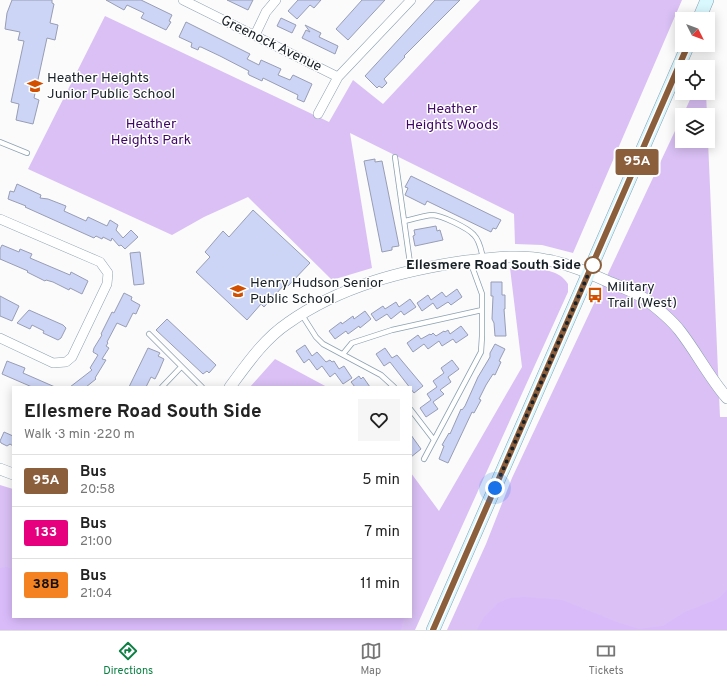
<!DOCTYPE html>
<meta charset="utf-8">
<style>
body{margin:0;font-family:Overpass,sans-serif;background:#f6f6f6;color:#222;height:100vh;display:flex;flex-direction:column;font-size:15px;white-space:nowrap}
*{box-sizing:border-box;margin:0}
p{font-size:13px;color:#767676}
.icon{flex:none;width:22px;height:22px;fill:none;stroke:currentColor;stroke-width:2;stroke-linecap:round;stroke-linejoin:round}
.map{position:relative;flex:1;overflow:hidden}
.drawer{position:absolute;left:12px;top:386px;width:400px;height:232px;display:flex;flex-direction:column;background:#fff;border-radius:0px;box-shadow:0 2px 10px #0003}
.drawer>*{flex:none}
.badge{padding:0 8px;border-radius:3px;font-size:14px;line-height:26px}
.needle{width:26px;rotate:132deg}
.buttons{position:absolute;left:675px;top:12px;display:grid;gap:8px}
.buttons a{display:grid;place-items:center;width:40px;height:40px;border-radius:0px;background:#fff;box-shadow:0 2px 10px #0003;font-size:20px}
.you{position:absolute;width:20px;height:20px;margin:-10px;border:3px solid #fff;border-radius:50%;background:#1a73e8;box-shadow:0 0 0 6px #1a73e833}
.map>.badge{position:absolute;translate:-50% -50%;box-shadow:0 0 0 2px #fff}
.round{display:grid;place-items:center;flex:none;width:42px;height:42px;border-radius:0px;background:#f6f6f6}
.overview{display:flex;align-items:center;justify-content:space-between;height:68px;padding:0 12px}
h1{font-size:19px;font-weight:700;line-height:30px}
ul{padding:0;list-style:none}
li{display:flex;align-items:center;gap:12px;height:52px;padding:0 12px;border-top:1px solid #e0e0e0}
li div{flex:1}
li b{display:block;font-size:15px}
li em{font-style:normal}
li .badge{min-width:44px;font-weight:700;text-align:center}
.dock{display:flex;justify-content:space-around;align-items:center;height:56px;border-top:1px solid #e0e0e0;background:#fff;font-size:11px;color:#767676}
.dock a{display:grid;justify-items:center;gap:2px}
.dock .on{color:#0b8043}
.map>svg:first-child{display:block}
</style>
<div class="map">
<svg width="727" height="630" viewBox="0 0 727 630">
<rect width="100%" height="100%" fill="#fbfbfb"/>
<path fill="#dac0f5" d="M480 0H682L573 253 542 245 515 244 514 214 350 133 372 268 332 280 248 197 204 217 172 235 28 169 105 16 329 122 353 80 383 104Z
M693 93H706L707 115H683Z
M682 116V141H708L720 417H727V630H447L486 544 512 478Z
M510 268C527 268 558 266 568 284V292L415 630H0V485L13 489V617H411V473L439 511 522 367Z
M275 359 327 387H250Z"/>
<path fill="#d9bbfa" d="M7 567 13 569V617H404L401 630H0V568Z
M727 590V630H477L484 617 498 603 510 598 525 597 562 600 619 623 639 629 663 626 685 612 718 599Z"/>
<path fill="#cdd5f6" stroke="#979db4" d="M12 0H52V3L54 4 50 23 58 25 55 40 47 38 34 98 39 100 33 124 16 120 19 104 11 102 24 41 18 40 20 32 5 29 7 13Z
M106 0H141L172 15 169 21 171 22 166 30 141 18 144 13 127 5 124 10Z
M227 0H253L248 10Z
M298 0H321L314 8 310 5 297 19 288 11Z
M362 0H385L348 40 336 29Z
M435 0H460L404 56 405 57 384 79 387 83 382 88 379 86 377 88 365 76Z
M281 18 296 25 292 33 277 26Z
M186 22 250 54 247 59 259 65 261 60 281 69 278 75 290 80 293 75 312 84 304 102 297 99 298 95 263 78 262 81 249 75 248 73 249 71 220 56 201 47H199L198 50 191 47 192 43 179 37Z
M305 25 321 33 319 37 338 46 335 54 302 38 306 30 310 32Z
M375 159V162L382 161 399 246 392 247V250L382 252 364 161Z
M411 176 501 220 496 229 493 228 491 232 427 201 425 205 405 195 408 188 405 187Z
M17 184 41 195 40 198 48 199 66 206 64 211 86 221 88 217 107 226 110 220 118 225 116 230 123 238 131 230 138 237 125 249 121 245 119 246 112 238 111 241 103 237 102 239 96 236 94 238 25 207 26 206 8 199 10 191 14 192Z
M253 210 310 263 288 286 285 284 264 307 261 304 247 320 196 272 210 257 205 252 223 231 229 237Z
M436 226 437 231 440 230 443 240 415 246 413 236 415 235 414 230Z
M2 245 19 252 20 249 32 254 30 258 70 275 71 272 88 281 82 294 70 288 69 290 53 282 46 280 45 281 27 272 28 271 0 259V249Z
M140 252 144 284 134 285 130 253Z
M491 282H502V295H505V309H504L506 336H495L494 323 492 319 493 296H491Z
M457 289 462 297 451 305 448 302 437 309 433 303 422 311 417 303 428 295 431 300 442 292 446 297Z
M124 293 132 297 131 300 140 305 136 314 133 313 126 327 117 323 107 342 108 343 106 346 109 348 102 359 106 360 95 378 96 379 86 387H70L92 370 90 368 98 355 93 352 94 348 102 335 101 334 112 312 114 313Z
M0 296 19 306 12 321 0 316Z
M410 299 416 307 404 315 401 311 391 319 387 314 376 321 371 314 383 306 385 309 396 302 399 307Z
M29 310 63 325 66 328 61 338 58 340 43 333 44 331 32 325 30 329 17 323Z
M365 311 371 319 360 328 359 326 348 334 346 331 335 339 329 331 341 322 342 324 353 316 354 319Z
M167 319 216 365 209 373 207 371 203 374 156 330Z
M461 326 468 335 456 343 453 339 442 346 439 341 428 349 424 344 413 352 407 343 418 335 421 339 430 334 431 335 433 333 436 336 444 331 445 332 448 330 450 334Z
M495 344 505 349 499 361 501 362 495 375 493 374 486 385 479 399 481 400 474 413 472 412 448 463 439 459 444 446 442 445 449 433 450 434 461 409 462 410 465 406 478 377 490 357V353Z
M305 345 312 356 317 352 326 362 330 360 332 362 334 361 339 369 344 366 352 378 343 384 335 373 330 377 322 366 317 370 309 359 304 363 296 351Z
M148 348 158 352 160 353 158 356 164 359 159 371 155 379 151 377 146 387H129Z
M385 348 392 358 397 355 423 386 414 393 390 362 384 366 376 354Z
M452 360 459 369 448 377 451 382 440 390 444 394 433 402 438 409 426 417 420 408 431 400 427 394 437 387 433 381 444 373 441 368Z
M7 361 25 368 23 373 55 387H32L2 374Z
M359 376 361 379 363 377 370 387H355L351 382Z
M4 432 13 436V446L10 444 7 446 1 443 0 441Z
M411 435 421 449 411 457Z"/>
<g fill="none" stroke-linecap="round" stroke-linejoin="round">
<defs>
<path id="service" d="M0 142 27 153
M395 157 411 270
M405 221C413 219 423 216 432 215 441 215 468 228 474 235 480 241 481 250 483 258
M302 315 316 337 323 344 381 375 394 387
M149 334 202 387
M343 354 352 343 392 330 482 310
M162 387 181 367
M411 410 434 440
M424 459 481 352 482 336V294L470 261"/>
<path id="minor" d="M183 0 338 77
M255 35 266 12 276 0
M318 114 338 77 411 0
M0 219 100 262 108 273 107 284 72 357 66 362 53 363 0 338"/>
<path id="tertiary" d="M230 387C247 364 264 339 288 323 340 286 404 270 466 261 493 258 520 254 547 260 569 264 589 273 609 282 621 287 634 291 645 299 657 308 670 318 680 331 697 353 709 377 727 398
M0 469 13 474"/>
<path id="secondary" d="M699 19 707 0
M433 630 688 45"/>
</defs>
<use href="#service" stroke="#8ba0b1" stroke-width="6"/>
<use href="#minor" stroke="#8ba0b1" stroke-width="10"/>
<use href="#tertiary" stroke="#8ba0b1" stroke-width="12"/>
<use href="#secondary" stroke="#8ba0b1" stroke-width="14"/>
<use href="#service" stroke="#fff" stroke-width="4.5"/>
<use href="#minor" stroke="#fff" stroke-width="9"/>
<use href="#tertiary" stroke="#fff" stroke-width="11"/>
<use href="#secondary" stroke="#d9f8fe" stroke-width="13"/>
</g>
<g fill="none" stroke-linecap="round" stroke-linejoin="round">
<defs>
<path id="line" d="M433 630 688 45"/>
</defs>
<use href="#line" stroke="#fff" stroke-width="9"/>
<use href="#line" stroke="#8b5e3c" stroke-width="6"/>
<path stroke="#182127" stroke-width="4" stroke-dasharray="0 7.2" d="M495 488 594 261 593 265"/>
</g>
<defs>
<symbol id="school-bare" viewBox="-9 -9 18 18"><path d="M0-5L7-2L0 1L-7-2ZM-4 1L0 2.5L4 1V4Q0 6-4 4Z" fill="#d24f00" stroke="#fff" stroke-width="2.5" paint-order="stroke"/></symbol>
<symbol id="bus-bare" viewBox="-9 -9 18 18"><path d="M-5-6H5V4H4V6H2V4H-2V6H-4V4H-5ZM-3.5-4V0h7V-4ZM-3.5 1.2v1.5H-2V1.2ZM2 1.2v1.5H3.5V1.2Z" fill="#d24f00" stroke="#fff" stroke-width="2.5" paint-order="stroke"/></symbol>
</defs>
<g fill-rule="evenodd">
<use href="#school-bare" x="24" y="75" width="22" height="22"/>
<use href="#school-bare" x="227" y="280" width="22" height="22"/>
<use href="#bus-bare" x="584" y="284" width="22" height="22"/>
</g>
<circle fill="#fff" stroke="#8b5e3c" stroke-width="2" cx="593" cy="265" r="8"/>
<g text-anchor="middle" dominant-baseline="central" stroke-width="3" stroke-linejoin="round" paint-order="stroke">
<g font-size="14" fill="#182127" stroke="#fff">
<text transform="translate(271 44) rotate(26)">Greenock Avenue</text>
</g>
<g font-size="14" fill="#182127" stroke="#fff" text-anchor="start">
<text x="47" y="78">Heather Heights<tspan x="47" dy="16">Junior Public School</tspan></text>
<text x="250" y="283">Henry Hudson Senior<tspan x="250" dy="16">Public School</tspan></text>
<text x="607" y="287">Military<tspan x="607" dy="16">Trail (West)</tspan></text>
</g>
<g font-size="14" fill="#410766" stroke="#fff">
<text x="452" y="109">Heather<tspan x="452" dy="16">Heights Woods</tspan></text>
<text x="151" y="124">Heather<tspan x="151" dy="16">Heights Park</tspan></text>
</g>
<g font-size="14" font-weight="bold" fill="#182127" stroke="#fff" text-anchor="end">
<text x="581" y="265">Ellesmere Road South Side</text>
</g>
</g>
</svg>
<div class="buttons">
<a><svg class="needle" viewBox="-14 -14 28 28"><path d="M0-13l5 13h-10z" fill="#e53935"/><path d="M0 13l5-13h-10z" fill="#767676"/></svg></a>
<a><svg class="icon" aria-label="locate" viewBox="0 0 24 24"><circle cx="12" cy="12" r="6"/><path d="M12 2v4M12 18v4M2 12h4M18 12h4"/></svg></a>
<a><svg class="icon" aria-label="layers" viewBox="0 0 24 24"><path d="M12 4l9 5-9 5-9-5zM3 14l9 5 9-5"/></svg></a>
</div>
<div class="you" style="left:495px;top:488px"></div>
<b class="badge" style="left:637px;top:162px;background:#8b5e3c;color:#fff">95A</b>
<section class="drawer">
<div class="overview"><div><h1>Ellesmere Road South Side</h1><p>Walk · 3 min · 220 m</p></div><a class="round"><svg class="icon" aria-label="heart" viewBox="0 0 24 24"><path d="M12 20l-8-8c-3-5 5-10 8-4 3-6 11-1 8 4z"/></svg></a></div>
<ul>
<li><span class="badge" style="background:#8b5e3c;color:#fff">95A</span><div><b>Bus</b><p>20:58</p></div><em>5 min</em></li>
<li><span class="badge" style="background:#e6007e;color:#fff">133</span><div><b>Bus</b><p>21:00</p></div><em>7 min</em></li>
<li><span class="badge" style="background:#f58220;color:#111">38B</span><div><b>Bus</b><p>21:04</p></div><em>11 min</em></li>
</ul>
</section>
</div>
<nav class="dock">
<a class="on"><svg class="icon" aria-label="directions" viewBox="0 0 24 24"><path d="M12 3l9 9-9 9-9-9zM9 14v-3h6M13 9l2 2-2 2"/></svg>Directions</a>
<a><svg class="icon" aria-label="map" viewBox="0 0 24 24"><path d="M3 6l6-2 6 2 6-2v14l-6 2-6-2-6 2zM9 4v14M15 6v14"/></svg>Map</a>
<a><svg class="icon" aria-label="tickets" viewBox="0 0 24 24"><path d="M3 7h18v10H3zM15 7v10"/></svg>Tickets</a>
</nav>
